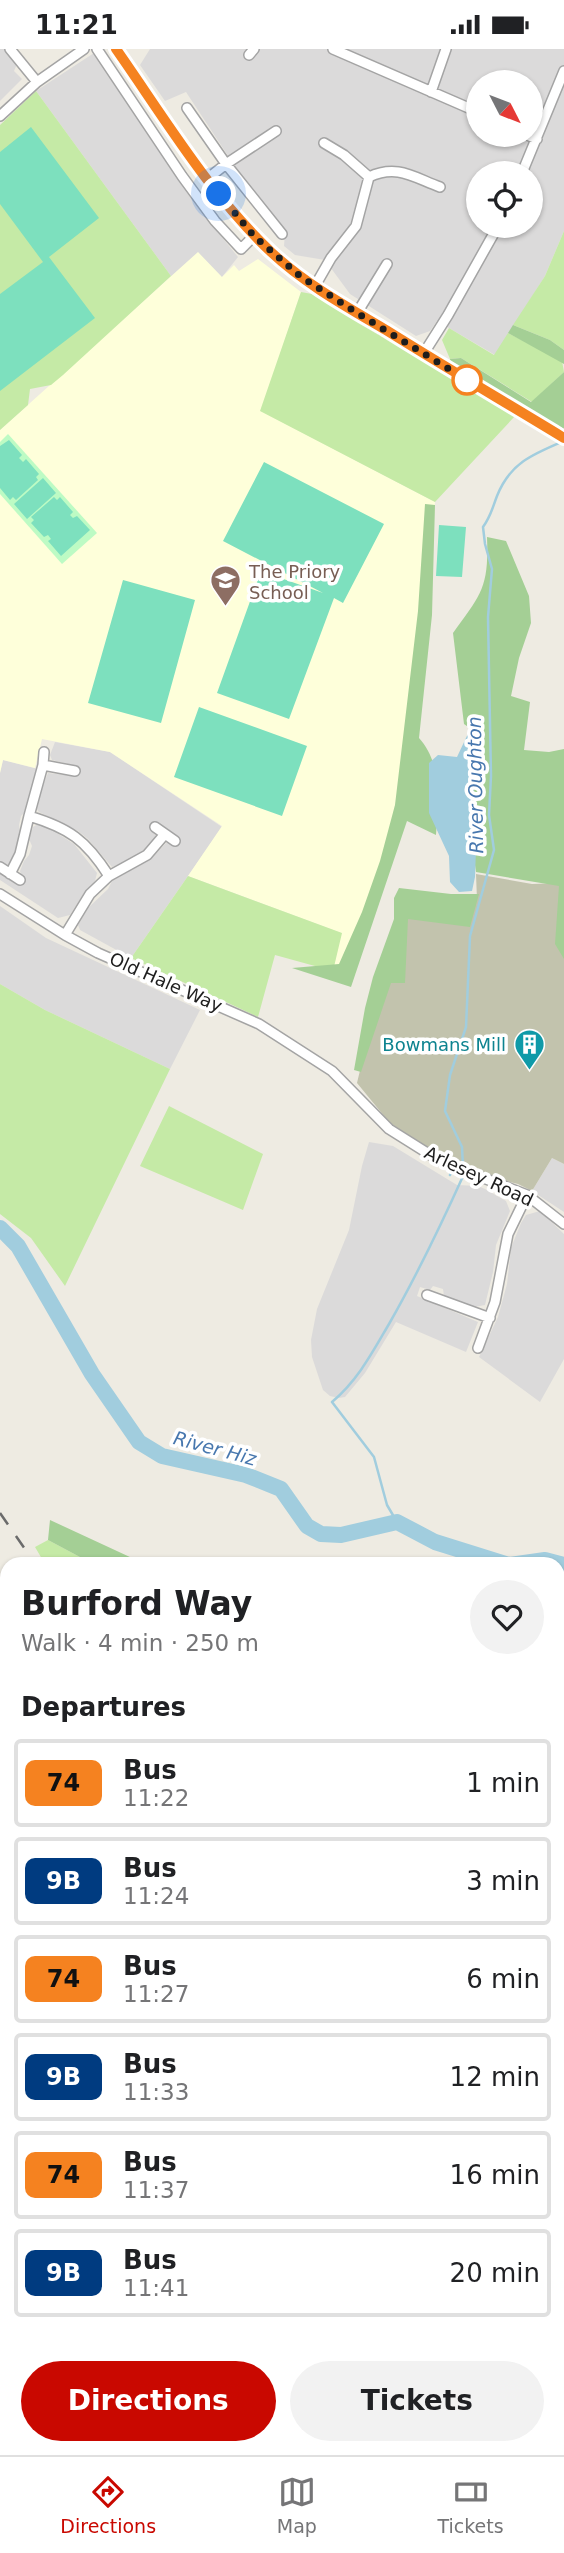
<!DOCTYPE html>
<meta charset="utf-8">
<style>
body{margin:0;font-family:"DejaVu Sans",sans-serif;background:#f2f2f2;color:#202124;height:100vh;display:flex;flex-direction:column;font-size:26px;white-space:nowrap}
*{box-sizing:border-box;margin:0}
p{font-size:23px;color:#757577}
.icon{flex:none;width:38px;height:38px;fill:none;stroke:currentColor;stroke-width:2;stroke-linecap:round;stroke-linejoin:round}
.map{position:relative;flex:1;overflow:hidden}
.panel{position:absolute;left:0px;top:1508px;width:565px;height:898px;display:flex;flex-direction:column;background:#fff;border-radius:21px 21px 0 0;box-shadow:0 2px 5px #0004}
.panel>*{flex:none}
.badge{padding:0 14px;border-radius:10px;font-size:24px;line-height:46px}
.needle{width:46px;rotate:132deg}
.fabs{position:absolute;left:466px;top:21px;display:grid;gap:14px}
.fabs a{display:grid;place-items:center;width:77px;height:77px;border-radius:50%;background:#fff;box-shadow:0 2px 5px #0004;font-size:35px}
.you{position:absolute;width:35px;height:35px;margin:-18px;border:5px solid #fff;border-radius:50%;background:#1a73e8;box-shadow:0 0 0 10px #1a73e833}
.map>.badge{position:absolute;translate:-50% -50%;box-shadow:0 0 0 4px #fff}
h2{padding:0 21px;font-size:26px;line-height:63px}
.round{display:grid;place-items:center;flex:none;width:74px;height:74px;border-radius:37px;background:#f2f2f2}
.overview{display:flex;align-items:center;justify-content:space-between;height:119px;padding:0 21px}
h1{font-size:33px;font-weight:700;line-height:52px}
.cta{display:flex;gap:14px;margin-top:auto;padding:14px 21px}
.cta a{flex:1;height:80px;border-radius:42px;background:#c90800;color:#fff;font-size:28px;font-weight:700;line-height:80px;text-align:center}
.cta a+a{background:#f2f2f2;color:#202124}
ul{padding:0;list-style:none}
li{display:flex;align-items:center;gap:21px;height:88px;margin:0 14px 10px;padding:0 7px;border:4px solid #e0e0e0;border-radius:7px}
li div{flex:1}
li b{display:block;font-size:26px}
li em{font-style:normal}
li .badge{min-width:77px;font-weight:700;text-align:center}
.status{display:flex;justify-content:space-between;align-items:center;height:49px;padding:0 35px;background:#fff;direction:ltr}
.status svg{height:19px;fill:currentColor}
.tab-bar{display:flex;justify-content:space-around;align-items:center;height:98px;border-top:2px solid #e0e0e0;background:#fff;font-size:19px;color:#757577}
.tab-bar a{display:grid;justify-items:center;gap:4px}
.tab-bar .selected{color:#c90800}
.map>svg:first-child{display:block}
</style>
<div class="status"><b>11:21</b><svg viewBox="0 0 49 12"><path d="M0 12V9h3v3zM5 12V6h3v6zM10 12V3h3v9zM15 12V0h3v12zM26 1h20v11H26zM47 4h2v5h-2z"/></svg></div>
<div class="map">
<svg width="564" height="2406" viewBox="0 0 564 2406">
<rect width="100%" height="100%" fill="#eeebe2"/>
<path fill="#dbdada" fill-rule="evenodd" d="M0 0H4L17 15 14 22 22 30 0 52Z
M150 0H564V182L545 227 495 306 437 272 430 282 416 287 350 245 325 211 295 206 284 197 285 184 238 122 186 43 165 52 140 16ZM478 33H530V86H478ZM478 124H530V177H478Z
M94 4 212 176 238 208 222 228 171 227 36 42Z
M55 693 110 703 222 778 131 909 80 881 78 876 88 859 108 840 112 832 151 810 166 794 177 795 180 789 159 774 154 775 152 782 157 788 153 794 130 811 112 818 88 790 78 782 39 763 36 759 38 748 48 724 75 727 79 723 76 717 52 711 50 706Z
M3 711 38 720 25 763 21 767 19 776 20 782 15 808 8 816 0 814V724Z
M38 775 46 777 74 795 97 824 95 832 84 844 70 866 58 869 0 831V824L17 836 23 834 20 822 24 812 29 806 32 797 29 790 33 778Z
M0 857 46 889 200 961 170 1020 45 961 0 935Z
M369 1093 393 1097 457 1136 478 1137 485 1140 506 1152 510 1162 496 1196 493 1223 485 1256 474 1258 444 1247 443 1240 433 1237 430 1241 420 1238 417 1247 478 1273 466 1303 396 1273 365 1324 345 1348 339 1349 330 1347 323 1341 312 1308 311 1291 317 1260 349 1181 362 1117Z
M552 1109 564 1115V1163L532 1142Z
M540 1162 564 1185V1310L540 1353 479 1308 498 1268 507 1235 511 1199 521 1174 526 1166Z"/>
<path fill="#e8d4e3" d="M0 1577 7 1583V2071L0 2080Z"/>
<path fill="#feffda" d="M198 203 222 228 234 216 239 222 258 210 301 243 261 362 435 453 419 655 355 926 333 922 341 884 188 827 222 777 110 703 42 690 35 719 3 711 0 724V381Z"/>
<path fill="#c2c3ad" d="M476 825 532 835 564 834V1115L552 1109 532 1142 518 1135 478 1125 424 1098 389 1073 357 1034 403 842 477 851Z"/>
<path fill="#eaeecc" d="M7 2170V2399H298L299 2406H0V2177Z
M558 2186 564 2192V2406H306V2399H558Z"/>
<path fill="#c5eaa6" d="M36 42 171 227 63 326 51 336 30 340 28 356 0 381V76Z
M564 182V301L550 291 513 276 545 227Z
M301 243 312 245 515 367 435 453 260 362Z
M449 279 494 306 508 284 562 312 564 323 532 353 461 309 450 310 442 291Z
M188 827 342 884 333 922 275 906 258 968 131 909Z
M0 935 45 961 170 1020 65 1237 31 1189 0 1165Z
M169 1057 263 1105 243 1161 140 1117Z
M48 1491 93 1515H45L35 1498Z"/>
<path fill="#a4cf95" d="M513 276 550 291 564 301V315L508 284Z
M461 309 531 353 564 323V380L524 359 451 315 450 310Z
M425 455 435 456 432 566 419 689C443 716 438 752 436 786L407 772 351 938 292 919 339 915 362 863 380 812 395 756 418 562Z
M487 488 506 492 529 547 531 574 519 609 511 647 530 653 524 701 549 703 564 700V910L555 895 559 837 476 823 467 761 474 682 464 675 453 584C481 545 489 539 487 488Z
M399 839 451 845H479L470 878 408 870 405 934H391L361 1023 354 1021 365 959 373 928 394 870V849Z
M50 1471 145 1515H93L48 1491Z"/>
<path fill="#bdfbc4" d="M8 385 97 484 62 515 0 445V393Z"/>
<path fill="#7de0be" d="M31 78 99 169 49 208 95 269 0 342V245L43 213 0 155V103Z
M9 391 22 406 19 409 23 413 26 410 39 425 36 428 38 431 16 451 13 448 10 451 0 439V397Z
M264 413 384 475 343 554 334 549 289 670 217 644 261 522 323 544 223 492Z
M43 429 56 444 27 470 14 455Z
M54 448 57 451 60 448 73 463 70 466 73 469 77 467 90 481 61 507 48 492 51 490 48 486 44 488 31 474 34 471 31 468Z
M439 476 466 478 462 528 436 527Z
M123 531 195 551 161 674 88 654Z
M199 658 307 697 282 767 174 728Z"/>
<path fill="#a1cdde" d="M473 674 479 681 476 700 479 727 472 746 476 800 475 828 472 842 459 843 450 833 449 807 429 764V714L438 706 457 708Z"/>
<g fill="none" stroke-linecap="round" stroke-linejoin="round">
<path stroke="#a1cdde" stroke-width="2.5" d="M463 1118 462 1098 445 1062 450 1026 466 978 470 887 494 801 489 766 491 727 488 568 492 520 485 495 483 478C491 467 492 460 497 447 510 414 533 405 564 392
M450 1126 455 1111
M397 1473 387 1456 374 1408 332 1353C358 1331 372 1304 389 1275 417 1226 441 1176 464 1125"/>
<path stroke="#a1cdde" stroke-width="16" d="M0 1179 18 1197 92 1325 139 1393 162 1407 246 1426 281 1440 307 1477 321 1485 341 1486 397 1473 435 1493 509 1516
M510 1516 545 1511 564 1516"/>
<defs>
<path id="minor" d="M10 0 37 33
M97 0 182 127 215 172 241 200 254 187
M333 0 478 63
M249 6 254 0
M431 43 446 0
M187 59 226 115 282 185
M0 67 37 33 84 0
M527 86 537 90
M324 94 344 106 369 128
M522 124 564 22
M207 130 226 115 276 82
M315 237 331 209 356 177 369 128C397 115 413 128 440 138
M357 264 387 215
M424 304 448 266 498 177
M43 716 75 722
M29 767 43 716 44 703
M155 778 175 792
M0 818 20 831
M10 825 20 805 29 767C69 779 86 791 109 827L90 845 65 886
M109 827 147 806 165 785
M0 845 65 886 98 904 259 975 332 1022 389 1080 440 1112 527 1146 564 1175
M427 1246 490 1269
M478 1299 495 1253 508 1185 527 1146"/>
<path id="major" d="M116 0C165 70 209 145 271 203 306 236 350 260 390 284 448 319 506 354 564 389"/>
</defs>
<use href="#minor" stroke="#a4a4a4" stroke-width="12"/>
<use href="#major" stroke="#956a00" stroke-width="14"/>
<use href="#minor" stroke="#fff" stroke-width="9"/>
<use href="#major" stroke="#fed697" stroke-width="10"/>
<path stroke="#6b6b6b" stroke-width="2.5" stroke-dasharray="14 14" stroke-linecap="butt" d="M0 1464 36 1516
M0 1532 7 1539
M0 1546 7 1553
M558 2103 564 2109
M0 2128 7 2119"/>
</g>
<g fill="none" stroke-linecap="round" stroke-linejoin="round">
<defs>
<path id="line" d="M116 0C165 70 209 144 271 203 305 235 347 258 386 281 445 318 505 353 564 389"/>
</defs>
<use href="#line" stroke="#fff" stroke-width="16"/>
<use href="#line" stroke="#f58220" stroke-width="10"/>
<path stroke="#1d1d1d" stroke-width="7" stroke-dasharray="0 12.6" d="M219 145 254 187 300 227 357 264 472 334 467 331"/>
</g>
<defs>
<symbol id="school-pin" viewBox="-11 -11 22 30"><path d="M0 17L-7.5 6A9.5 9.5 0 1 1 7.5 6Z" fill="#8d6e63" stroke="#fff"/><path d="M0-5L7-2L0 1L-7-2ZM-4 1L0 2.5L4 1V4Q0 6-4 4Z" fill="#fff"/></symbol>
<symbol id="building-pin" viewBox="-11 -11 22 30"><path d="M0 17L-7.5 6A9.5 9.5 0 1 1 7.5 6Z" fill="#0f9aa8" stroke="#fff"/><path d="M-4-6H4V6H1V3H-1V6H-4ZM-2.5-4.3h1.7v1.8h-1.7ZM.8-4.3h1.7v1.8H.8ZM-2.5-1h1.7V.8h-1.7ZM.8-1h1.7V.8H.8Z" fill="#fff"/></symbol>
</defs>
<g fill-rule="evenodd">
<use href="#school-pin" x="208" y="514" width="35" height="47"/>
<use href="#building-pin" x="512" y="978" width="35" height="47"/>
</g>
<circle fill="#fff" stroke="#f58220" stroke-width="3.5" cx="467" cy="331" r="14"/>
<g text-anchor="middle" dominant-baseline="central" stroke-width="7" stroke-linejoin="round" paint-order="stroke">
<g font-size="18" fill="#785e54" stroke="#fff" text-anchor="start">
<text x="249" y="522">The Priory<tspan x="249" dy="21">School</tspan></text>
</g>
<g font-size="18" fill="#1d1d1d" stroke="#fff">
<text transform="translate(166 933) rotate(24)">Old Hale Way</text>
<text transform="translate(479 1127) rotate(25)">Arlesey Road</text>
</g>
<g font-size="18" fill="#0d838f" stroke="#fff" text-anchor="end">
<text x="506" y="995">Bowmans Mill</text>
</g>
<g font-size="19" font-style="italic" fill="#4777ae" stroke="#fff">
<text transform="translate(475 736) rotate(-91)">River Oughton</text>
<text transform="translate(215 1399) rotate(15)">River Hiz</text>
</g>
</g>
</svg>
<div class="fabs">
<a><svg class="needle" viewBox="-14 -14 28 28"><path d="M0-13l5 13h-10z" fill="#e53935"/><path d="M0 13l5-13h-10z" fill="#757577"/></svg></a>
<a><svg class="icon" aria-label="locate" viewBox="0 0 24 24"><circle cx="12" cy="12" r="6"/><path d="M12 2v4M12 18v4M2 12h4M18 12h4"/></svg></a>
</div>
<div class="you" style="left:219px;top:145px"></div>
<section class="panel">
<div class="overview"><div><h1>Burford Way</h1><p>Walk · 4 min · 250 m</p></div><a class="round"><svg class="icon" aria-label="heart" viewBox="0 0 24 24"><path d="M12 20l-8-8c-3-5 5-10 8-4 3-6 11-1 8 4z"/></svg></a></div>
<h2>Departures</h2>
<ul>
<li><span class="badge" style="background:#f58220;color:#111">74</span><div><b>Bus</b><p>11:22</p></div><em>1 min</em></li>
<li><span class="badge" style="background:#003b80;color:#fff">9B</span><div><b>Bus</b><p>11:24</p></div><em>3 min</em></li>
<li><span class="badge" style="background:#f58220;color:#111">74</span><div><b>Bus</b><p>11:27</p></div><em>6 min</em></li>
<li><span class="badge" style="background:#003b80;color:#fff">9B</span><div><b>Bus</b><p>11:33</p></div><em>12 min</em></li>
<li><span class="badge" style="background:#f58220;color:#111">74</span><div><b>Bus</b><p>11:37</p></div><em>16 min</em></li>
<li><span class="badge" style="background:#003b80;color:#fff">9B</span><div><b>Bus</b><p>11:41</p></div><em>20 min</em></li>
</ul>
<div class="cta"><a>Directions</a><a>Tickets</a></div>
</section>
</div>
<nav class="tab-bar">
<a class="selected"><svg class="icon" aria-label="directions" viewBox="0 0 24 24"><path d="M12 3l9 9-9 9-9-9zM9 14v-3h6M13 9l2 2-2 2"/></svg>Directions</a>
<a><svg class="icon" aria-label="map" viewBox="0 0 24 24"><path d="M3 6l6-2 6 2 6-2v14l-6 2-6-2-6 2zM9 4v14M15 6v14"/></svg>Map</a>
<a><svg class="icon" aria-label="tickets" viewBox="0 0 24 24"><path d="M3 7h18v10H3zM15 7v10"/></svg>Tickets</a>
</nav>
